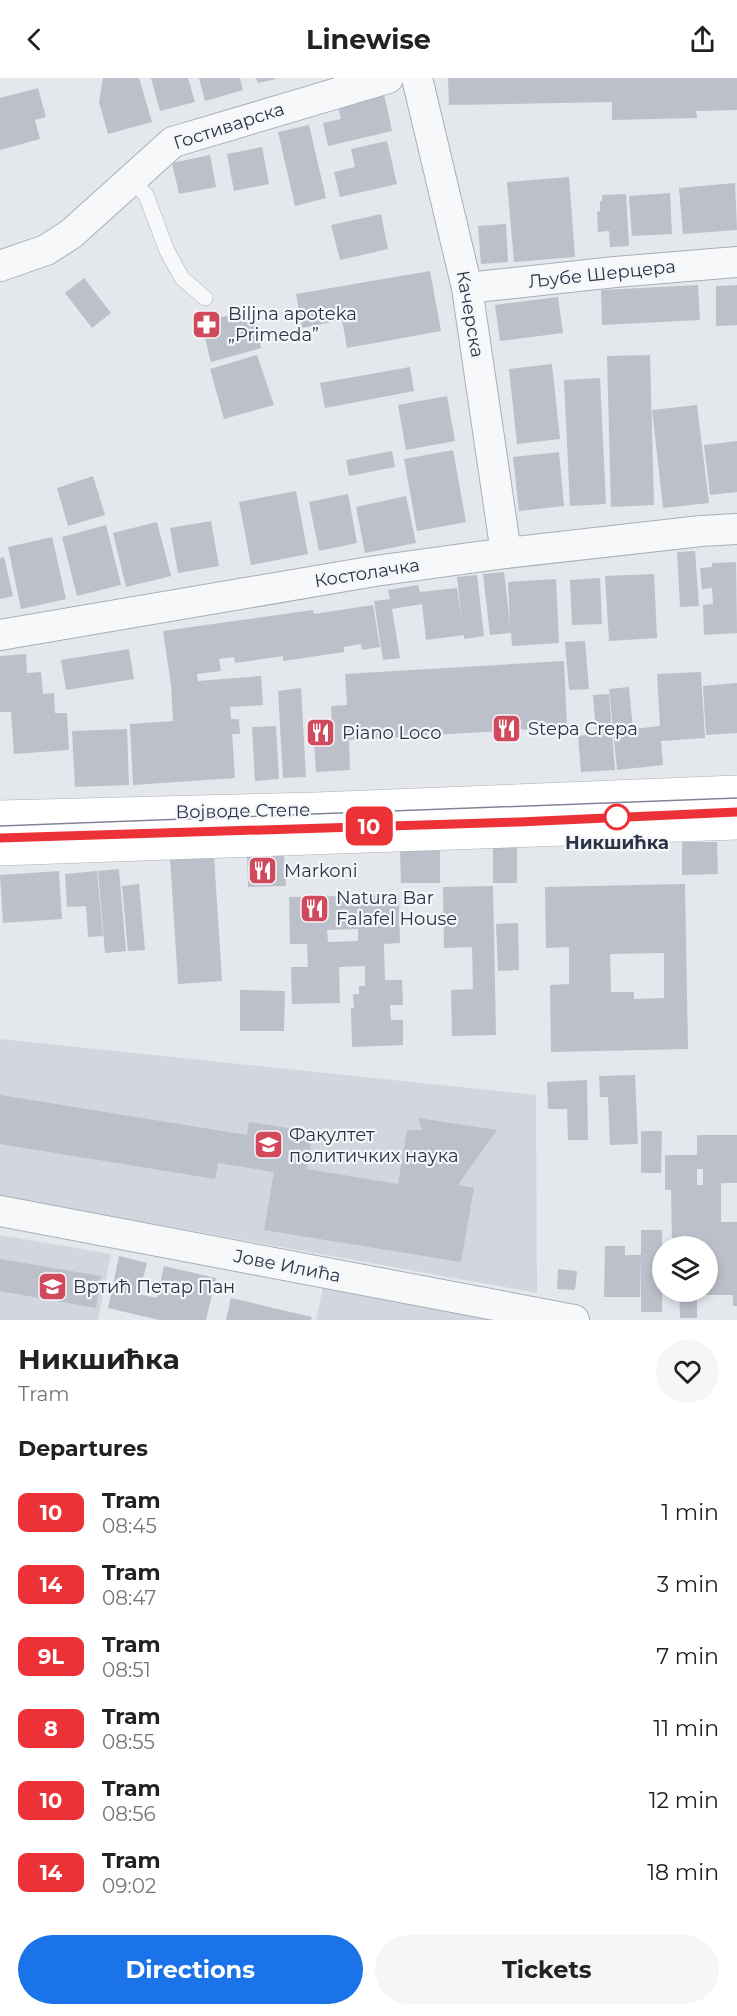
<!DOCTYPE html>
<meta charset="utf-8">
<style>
body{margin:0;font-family:Montserrat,sans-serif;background:#f6f6f6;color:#222;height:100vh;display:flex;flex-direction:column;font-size:22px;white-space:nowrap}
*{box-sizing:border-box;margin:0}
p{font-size:20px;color:#767676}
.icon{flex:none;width:33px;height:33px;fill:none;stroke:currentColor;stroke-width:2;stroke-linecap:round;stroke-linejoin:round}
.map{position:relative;height:1242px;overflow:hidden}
.side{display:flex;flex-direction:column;background:#fff;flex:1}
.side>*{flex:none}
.badge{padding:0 12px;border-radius:9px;font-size:21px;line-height:39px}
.controls{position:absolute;left:652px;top:1158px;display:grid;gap:12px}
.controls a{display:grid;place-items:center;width:66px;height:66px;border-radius:50%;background:#fff;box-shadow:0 3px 9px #0003;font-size:30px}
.map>.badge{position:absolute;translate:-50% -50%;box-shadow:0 0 0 3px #fff}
h2{padding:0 18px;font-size:22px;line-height:54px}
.round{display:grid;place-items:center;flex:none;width:63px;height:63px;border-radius:32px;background:#f6f6f6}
.headline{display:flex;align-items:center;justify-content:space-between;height:102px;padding:0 18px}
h1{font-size:28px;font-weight:700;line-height:45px}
.cta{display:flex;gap:12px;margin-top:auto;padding:12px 18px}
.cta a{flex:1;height:69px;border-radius:36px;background:#1a73e8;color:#fff;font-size:24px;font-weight:700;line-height:69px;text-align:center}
.cta a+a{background:#f6f6f6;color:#222}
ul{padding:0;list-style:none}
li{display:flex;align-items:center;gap:18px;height:72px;padding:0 18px}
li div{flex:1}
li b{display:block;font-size:22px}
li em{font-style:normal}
li .badge{min-width:66px;font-weight:700;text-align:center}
header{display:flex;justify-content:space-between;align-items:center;height:78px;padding:0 18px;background:#fff;font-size:27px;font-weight:700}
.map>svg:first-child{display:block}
</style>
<header><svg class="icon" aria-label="back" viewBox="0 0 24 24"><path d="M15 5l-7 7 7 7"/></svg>Linewise<svg class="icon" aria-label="share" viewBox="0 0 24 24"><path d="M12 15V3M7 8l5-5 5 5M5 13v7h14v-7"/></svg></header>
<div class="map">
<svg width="737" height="1242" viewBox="0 0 737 1242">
<rect width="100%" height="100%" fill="#e4e7ec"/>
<path fill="#d2d6de" d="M0 961 536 1017 537 1215 0 1118Z
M0 1157 111 1176 98 1242H0Z
M324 1205 507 1242H316Z"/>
<path fill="#bbc0ca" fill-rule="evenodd" d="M103 0H139L152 44 108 56 99 24Z
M151 0H188L195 24 160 33Z
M199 0H240L243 12 205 23Z
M256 0H275L276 1 258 5Z
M448 0H737V32L696 33 697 40 612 42V24L449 27Z
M38 10 46 39 35 42 40 61 0 72V20Z
M383 11 392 53 328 68 323 45 341 41 336 21Z
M309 47 326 120 295 128 278 54Z
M387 63 397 106 340 119 334 94 355 89 351 71Z
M262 69 269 106 234 113 227 76Z
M210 77 216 109 179 116 172 85Z
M569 99 575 179 514 184 507 104Z
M735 105 737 152 683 156 679 110Z
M670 115 672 156 632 158 629 118Z
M626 116 629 168 610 169 609 153 598 154 597 134 600 133V123H602V117Z
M381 136 388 171 340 182 331 147Z
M506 146 508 184 481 186 478 148Z
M430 193 441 253 347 270 342 242 302 250 296 216Z
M84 200 111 235 92 250 65 215Z
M698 207 700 242 602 247 601 212Z
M737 207V247L716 248V208Z
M558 219 563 255 500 263 495 227Z
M251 231 261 270 211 284 201 245Z
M257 277 274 327 224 341 210 291Z
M650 277 654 427 611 429 607 278Z
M552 286 560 361 517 366 509 291Z
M410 289 414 313 325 330 320 305Z
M600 300 606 426 570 428 564 302Z
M447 318 455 363 406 372 398 327Z
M697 327 709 425 663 430 652 332Z
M737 363V414L710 417 704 367Z
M453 372 466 444 417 453 404 381Z
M392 373 395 389 349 398 346 382Z
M559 374 564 428 519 433 513 379Z
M93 398 105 437 68 448 57 410Z
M296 413 308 476 251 487 239 424Z
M348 416 357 465 319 473 309 424Z
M406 418 416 465 365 475 356 429Z
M211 443 219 488 178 495 170 450Z
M157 444 171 498 126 509 113 455Z
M106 447 121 507 77 518 62 459Z
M52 459 66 521 21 531 8 469Z
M695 473 699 528 680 529 677 474Z
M4 479 13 518 0 521V480Z
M736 484 737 555 704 557 703 527 713 526 712 510 702 511 700 490 712 489V485Z
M504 494 510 547 508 504 556 501 559 565 512 568 511 555 490 557 483 496Z
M654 496 657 560 609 563 605 498Z
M477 497 484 558 464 561V557L426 562 422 526 392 531 400 580 383 582 374 523 390 521 388 512 418 507 420 514 457 510 462 545 457 499Z
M600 500 602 546 572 547 570 502Z
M373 527 380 569 362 572 361 566 344 569V574L283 583V578L235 585 234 579 219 581 221 593 197 596 198 603 261 598 263 627 230 629 231 641H239L240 656H232L235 700 133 707 130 646 173 643 171 607 163 553 313 532 314 536Z
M585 563 589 611 569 612 565 564Z
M129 571 134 601 66 612 61 582Z
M26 576 27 595 41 594 43 616 54 615 55 635H67L69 672 14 676 11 634H0V578Z
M564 583 567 649 349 662 350 692 316 694 314 664 333 663 331 628 347 627 345 596Z
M701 594 705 660 661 663 663 687 617 692 609 611 629 609 633 651 660 648 657 596Z
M737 605V655L706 657 703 608Z
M301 610 306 699 283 700 278 613Z
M609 616 615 692 581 694 578 658 596 656 593 617Z
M276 648 279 701 255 703 252 649Z
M127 651 129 707 75 709 72 653Z
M682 764H717L718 796 682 797Z
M517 767V805H493V768Z
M440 768V805H401L400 769Z
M284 776 286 808 248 809 247 778Z
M214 777 222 903 178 906 170 780Z
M119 791 126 873 105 875 98 793Z
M59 793 62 841 3 845 0 797Z
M97 793 103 858 88 859 86 828 67 829 65 796Z
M139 806 145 872 128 873 122 808Z
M685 806 688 971 551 974 550 907 569 906V869L546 870 545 809ZM664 875V920L634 921V914H611L610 876Z
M493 808 496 957 452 958 451 912 473 911 472 869 444 870 443 809Z
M399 817 400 865 384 866 385 902H402L403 927H390L391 942H403V967L352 969 351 930H354L353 916H359V908H365V888L339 889 340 925 292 926 291 889H308L307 866H290L289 819ZM358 851V863L328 864 327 852Z
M518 845 519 892 498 893 496 846Z
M240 912 285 913 284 953H240Z
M635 997 638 1066 610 1067 608 1019H600L599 998Z
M587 1002 588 1062H568L567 1031H548L547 1004Z
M0 1017 247 1057 249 1044 313 1054 307 1091 398 1106 407 1052H422L418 1040 497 1052 458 1107 474 1110 461 1184 264 1152 274 1094 218 1085 215 1101 0 1066Z
M641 1053H662L661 1095H641Z
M697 1057H737V1105H721V1144H737V1228H733V1217H697V1240H680L679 1214H708V1185H713V1175H708V1168H675V1164H672L671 1112H665V1077H697ZM697 1091H703V1107H697Z
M641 1152H662V1234H641V1180L640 1219H604L605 1168H625V1177H641Z
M119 1178 147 1185 139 1216 157 1220 164 1188 216 1200 206 1242H159L108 1230Z
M0 1181 101 1198 96 1230 0 1213Z
M558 1191 577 1193 575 1212 557 1211Z
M231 1220 312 1239 311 1242H226Z"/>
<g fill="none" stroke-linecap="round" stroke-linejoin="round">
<defs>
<path id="lane" d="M131 101 146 117 167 173 182 200 205 220"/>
<path id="street" d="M417 0 467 210 506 475
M0 188 46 172 71 156 173 64 388 0
M467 210 615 194 737 184
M0 557 375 493 506 475 701 453 737 451
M0 1133 574 1242"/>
<path id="secondary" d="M0 739 316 731 737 714
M0 771 737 745"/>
</defs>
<use href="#lane" stroke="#a9aeb7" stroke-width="16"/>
<use href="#street" stroke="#a9aeb7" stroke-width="32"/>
<use href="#secondary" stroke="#a9aeb7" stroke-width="34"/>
<use href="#lane" stroke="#f7f8fa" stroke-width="15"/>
<use href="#street" stroke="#f7f8fa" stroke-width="30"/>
<use href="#secondary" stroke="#fff" stroke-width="33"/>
<path stroke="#7d8696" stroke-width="1.5" d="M0 748 737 720
M0 760 519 744 737 734"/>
</g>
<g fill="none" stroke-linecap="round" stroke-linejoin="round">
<defs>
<path id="line" d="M0 760 519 744 737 734"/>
</defs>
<use href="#line" stroke="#fff" stroke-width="14"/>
<use href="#line" stroke="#ed3237" stroke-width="9"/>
</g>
<defs>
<symbol id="pharmacy-square" viewBox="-11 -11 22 22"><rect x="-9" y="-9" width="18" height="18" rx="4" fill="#d1495b" stroke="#f4f6f9"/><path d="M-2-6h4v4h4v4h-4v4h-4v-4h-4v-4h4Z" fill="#fff"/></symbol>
<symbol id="restaurant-square" viewBox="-11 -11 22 22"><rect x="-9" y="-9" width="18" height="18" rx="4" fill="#d1495b" stroke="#f4f6f9"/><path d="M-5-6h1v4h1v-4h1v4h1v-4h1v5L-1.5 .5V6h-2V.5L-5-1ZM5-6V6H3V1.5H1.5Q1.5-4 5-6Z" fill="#fff"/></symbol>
<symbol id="university-square" viewBox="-11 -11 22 22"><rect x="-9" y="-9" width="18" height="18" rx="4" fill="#d1495b" stroke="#f4f6f9"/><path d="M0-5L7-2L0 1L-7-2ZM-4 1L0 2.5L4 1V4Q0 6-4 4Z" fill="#fff"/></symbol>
<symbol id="school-square" viewBox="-11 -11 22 22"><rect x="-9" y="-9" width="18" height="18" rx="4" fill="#d1495b" stroke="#f4f6f9"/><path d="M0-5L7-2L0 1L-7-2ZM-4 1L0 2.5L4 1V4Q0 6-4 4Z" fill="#fff"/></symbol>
</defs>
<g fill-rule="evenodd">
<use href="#pharmacy-square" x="190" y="230" width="33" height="33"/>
<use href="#restaurant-square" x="490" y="634" width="33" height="33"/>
<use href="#restaurant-square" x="304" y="638" width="33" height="33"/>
<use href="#restaurant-square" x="246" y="776" width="33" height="33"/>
<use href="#restaurant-square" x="298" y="814" width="33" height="33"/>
<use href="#university-square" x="252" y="1050" width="33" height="33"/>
<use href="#school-square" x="36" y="1192" width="33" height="33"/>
</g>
<circle fill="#fff" stroke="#ed3237" stroke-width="3" cx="617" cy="739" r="12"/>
<g text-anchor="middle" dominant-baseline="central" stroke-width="4.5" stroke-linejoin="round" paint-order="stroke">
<g font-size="18" fill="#2b3445" stroke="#f4f6f9">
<text transform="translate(229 48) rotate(-18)">Гостиварска</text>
<text transform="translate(602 196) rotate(-6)">Љубе Шерцера</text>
<text transform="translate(470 236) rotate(80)">Качерска</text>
<text transform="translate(367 495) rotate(-9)">Костолачка</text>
<text transform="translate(243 733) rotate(-1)">Војводе Степе</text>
<text transform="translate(287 1188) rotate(11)">Јове Илића</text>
</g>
<g font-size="18" fill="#2b3445" stroke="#f4f6f9" text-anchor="start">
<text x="228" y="236">Biljna apoteka<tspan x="228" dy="21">„Primeda”</tspan></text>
<text x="528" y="651">Stepa Crepa</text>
<text x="342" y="655">Piano Loco</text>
<text x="284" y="793">Markoni</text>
<text x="336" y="820">Natura Bar<tspan x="336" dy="21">Falafel House</tspan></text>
<text x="289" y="1057">Факултет<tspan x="289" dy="21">политичких наука</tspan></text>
<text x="73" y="1209">Вртић Петар Пан</text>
</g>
<g font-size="18" font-weight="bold" fill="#2b3445" stroke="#f4f6f9">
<text x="617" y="765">Никшићка</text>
</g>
</g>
</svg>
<div class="controls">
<a><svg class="icon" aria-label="layers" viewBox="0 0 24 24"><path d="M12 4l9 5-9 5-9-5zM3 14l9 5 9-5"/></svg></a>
</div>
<b class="badge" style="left:369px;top:748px;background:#ed3237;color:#fff">10</b>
</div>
<section class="side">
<div class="headline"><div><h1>Никшићка</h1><p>Tram</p></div><a class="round"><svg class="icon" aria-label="heart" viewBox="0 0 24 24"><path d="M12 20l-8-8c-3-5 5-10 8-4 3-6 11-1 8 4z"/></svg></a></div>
<h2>Departures</h2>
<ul>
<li><span class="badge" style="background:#ed3237;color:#fff">10</span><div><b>Tram</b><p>08:45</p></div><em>1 min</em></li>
<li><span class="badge" style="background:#ed3237;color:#fff">14</span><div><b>Tram</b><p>08:47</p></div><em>3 min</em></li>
<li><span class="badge" style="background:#ed3237;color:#fff">9L</span><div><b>Tram</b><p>08:51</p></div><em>7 min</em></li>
<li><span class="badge" style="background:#ed3237;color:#fff">8</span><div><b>Tram</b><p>08:55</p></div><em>11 min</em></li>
<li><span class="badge" style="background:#ed3237;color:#fff">10</span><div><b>Tram</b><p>08:56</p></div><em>12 min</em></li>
<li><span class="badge" style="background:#ed3237;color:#fff">14</span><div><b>Tram</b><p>09:02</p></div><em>18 min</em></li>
</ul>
<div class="cta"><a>Directions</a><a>Tickets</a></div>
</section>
